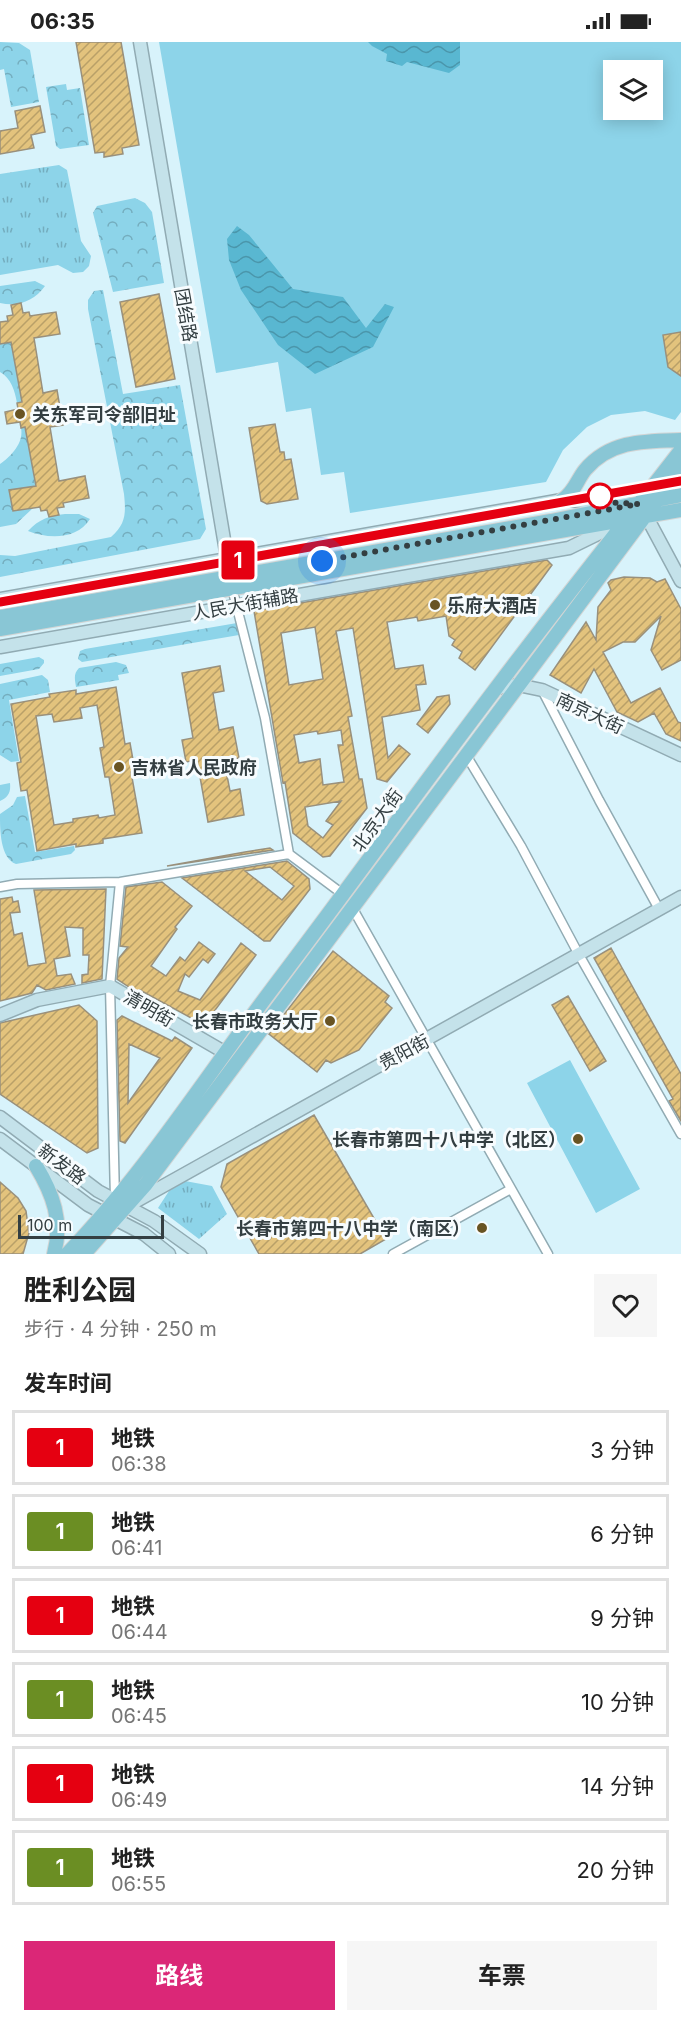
<!DOCTYPE html>
<html lang="zh">
<meta charset="utf-8">
<style>
body{margin:0;font-family:Inter,"Noto Sans SC",sans-serif;background:#f6f6f6;color:#222;height:100vh;display:flex;flex-direction:column;font-size:22px;white-space:nowrap}
*{box-sizing:border-box;margin:0}
p{font-size:20px;color:#767676}
.icon{flex:none;width:33px;height:33px;fill:none;stroke:currentColor;stroke-width:2;stroke-linecap:round;stroke-linejoin:round}
.map{position:relative;height:1212px;overflow:hidden}
.side{display:flex;flex-direction:column;background:#fff;flex:1}
.side>*{flex:none}
.badge{padding:0 12px;border-radius:4px;font-size:21px;line-height:39px}
.tools{position:absolute;left:603px;top:18px;display:grid;gap:12px}
.tools a{display:grid;place-items:center;width:60px;height:60px;border-radius:0px;background:#fff;box-shadow:0 3px 15px #0003;font-size:30px}
.scale{position:absolute;left:18px;bottom:15px;width:146px;box-sizing:border-box;padding-left:6px;border:3px solid #343f42;border-top:0;font-size:16px;line-height:21px;white-space:nowrap;color:#343f42;-webkit-text-stroke:4px #f7fcfe;paint-order:stroke}
.you{position:absolute;width:30px;height:30px;margin:-15px;border:4px solid #fff;border-radius:50%;background:#1a73e8;box-shadow:0 0 0 9px #1a73e833}
.map>.badge{position:absolute;translate:-50% -50%;box-shadow:0 0 0 3px #fff}
h2{padding:0 24px;font-size:22px;line-height:54px}
.round{display:grid;place-items:center;flex:none;width:63px;height:63px;border-radius:0px;background:#f6f6f6}
.overview{display:flex;align-items:center;justify-content:space-between;height:102px;padding:0 24px}
h1{font-size:28px;font-weight:700;line-height:45px}
.cta{display:flex;gap:12px;margin-top:auto;padding:12px 24px}
.cta a{flex:1;height:69px;border-radius:0px;background:#db2777;color:#fff;font-size:24px;font-weight:700;line-height:69px;text-align:center}
.cta a+a{background:#f6f6f6;color:#222}
ul{padding:0;list-style:none}
li{display:flex;align-items:center;gap:18px;height:75px;margin:0 12px 9px;padding:0 12px;border:3px solid #e0e0e0;border-radius:0px}
li div{flex:1}
li b{display:block;font-size:22px}
li em{font-style:normal}
li .badge{min-width:66px;font-weight:700;text-align:center}
.status{display:flex;justify-content:space-between;align-items:center;height:42px;padding:0 30px;background:#fff;direction:ltr}
.status svg{height:16px;fill:currentColor}
.map>svg:first-child{display:block}
</style>
<div class="status"><b>06:35</b><svg viewBox="0 0 49 12"><path d="M0 12V9h3v3zM5 12V6h3v6zM10 12V3h3v9zM15 12V0h3v12zM26 1h20v11H26zM47 4h2v5h-2z"/></svg></div>
<div class="map">
<svg width="681" height="1212" viewBox="0 0 681 1212">
<defs>
<pattern id="grass-tufts" width="24" height="20" patternUnits="userSpaceOnUse" patternTransform="scale(1.5)"><rect width="24" height="20" fill="#8dd4e9"/><path d="M3 7l-1-3M5 7V3M7 7l1-3M15 17l-1-3M17 17v-4M19 17l1-3" fill="none" stroke="#74adbe"/></pattern>
<pattern id="forest-crowns" width="20" height="18" patternUnits="userSpaceOnUse" patternTransform="scale(1.5)"><rect width="20" height="18" fill="#8dd4e9"/><path d="M2 6a3 3 0 1 1 6 0M12 15a3 3 0 1 1 6 0" fill="none" stroke="#74adbe"/></pattern>
<pattern id="water-waves" width="16" height="10" patternUnits="userSpaceOnUse" patternTransform="scale(1.5)"><rect width="16" height="10" fill="#59b7d1"/><path d="M0 5q4-4 8 0t8 0" fill="none" stroke="#4a96ab"/></pattern>
<pattern id="building-hatch" width="6" height="6" patternUnits="userSpaceOnUse" patternTransform="scale(1.5)"><rect width="6" height="6" fill="#e3c37d"/><path d="M-1 1l2-2M0 6l6-6M5 7l2-2" fill="none" stroke="#b9a068"/></pattern>
</defs>
<rect width="100%" height="100%" fill="#d8f3fb"/>
<path fill="url(#grass-tufts)" d="M59 123 67 128 81 199 91 214 89 224 83 230 73 231 58 223 0 233V132Z
M185 1139 212 1144 227 1172 199 1197 158 1166 169 1149Z"/>
<path fill="url(#forest-crowns)" d="M0 0 19 1 30 8 39 60 11 65 4 27 0 28Z
M66 42 67 48 80 46 89 103 60 107 56 104 46 45Z
M135 156 145 161 152 170 164 241 113 250 93 171 97 164Z
M35 239 45 244C34 259 19 265 0 261V244Z
M103 248 123 352 180 343 206 487 200 497 0 535V513L15 514 111 495C126 482 126 471 124 452L88 267V258L94 249Z
M11 300 22 360 17 361C15 349 11 336 0 330V302Z
M25 385 36 444 9 449 13 469 33 466 16 482 0 485V422C11 414 24 401 21 386Z
M65 472H79L90 477C77 498 48 497 28 489 39 477 49 474 65 472Z
M237 581 239 593 82 620 78 617 80 609 85 607Z
M39 615 44 618V621L39 627 0 634V622Z
M116 620 126 623 129 631 118 633 119 638 76 645C75 638 73 632 79 626Z
M42 633 48 638 50 650 9 658 19 719 11 720 0 713V642Z
M10 741C11 751 8 755 0 759V743Z
M25 754 35 810 74 804 75 808 71 812 16 822C0 816 0 788 0 772L13 763 17 755Z"/>
<path fill="#8dd4e9" fill-rule="evenodd" d="M159 0H681V290L663 294 668 325 681 334V370L675 378 645 369 611 373 587 385 563 408 546 440 350 471 344 430 321 433 311 366 286 370 278 320 216 331ZM614 28H652V68H614Z
M570 1018 640 1147 596 1171 527 1041Z"/>
<path fill="url(#water-waves)" d="M368 0H460V23L449 31 407 20 402 24 386 19 387 12 372 4Z
M237 184 249 193 293 247 343 255 366 286 385 262 394 265 373 305 315 332 278 303 241 248 229 218 227 197Z"/>
<path fill="url(#building-hatch)" stroke="#99907c" stroke-width="1.5" fill-rule="evenodd" d="M76 0H121L139 103 122 106 123 112 104 115V110L95 111Z
M40 64 45 90 31 93 34 106 0 112V89L18 86 15 69Z
M159 252 175 337 136 345 120 260Z
M21 261 23 271 29 270 30 274 56 270 60 292 34 296 43 351 57 348 63 383 50 385 59 439 85 434 89 456 63 461 64 465 57 466 59 473 49 475 47 468 41 469 40 465 13 469 9 448 36 444 25 385 21 386 20 380 7 382 5 370 18 367 17 361 22 360 11 300 0 302V280L8 279 7 274 13 273 11 263Z
M681 290V334L668 325 663 293Z
M275 382 280 410H284L285 418 291 417 298 457 267 462 261 459 249 386Z
M547 518 552 523 475 628 459 616 462 610 452 603 455 598 449 594 446 574 418 579 417 575 387 580 395 627 423 623 426 642 416 643 420 668 382 675 388 716 399 703 410 712 387 740 377 737 353 586 336 589 352 674 348 675 359 737H362L367 766 330 814 323 815 293 791 285 740 283 741 254 569ZM315 585 323 637 289 643 281 591ZM341 688 343 703H338L344 740 323 743 320 717 299 721 294 693 317 689 318 692ZM341 759 326 779 333 783 323 796 308 784 305 765Z
M624 535 650 536 657 540 665 537 681 567V618L662 628 651 608 661 574 635 600H623L603 610 631 661 660 646 678 680 681 681V699L666 692 654 671 638 680 617 670 594 627 581 651 550 633 586 580 596 598 598 565 611 548 608 541 611 538Z
M220 624 224 649 213 651 219 688 233 685 239 716 224 718 230 749 240 747 244 773 208 780 197 718 186 720 182 698 193 696 182 631Z
M116 645 125 702 130 701 135 729 131 730 142 791 103 797V801L76 805V802L37 809 27 748 21 749 17 721 21 720 11 662 50 655 49 652 76 648V652ZM97 663 104 705 100 706 105 735H109L115 773 99 776 98 773 73 777V780L54 783 36 674 52 672 54 680 82 676 80 666Z
M449 653 450 662 428 691 417 682 437 655Z
M270 806 273 808 167 824 245 810Z
M287 819 309 837 310 847 270 899H264L182 836ZM270 825 294 844 282 858 245 829Z
M162 840 192 864 175 885 177 887 151 924 166 934 180 915 185 919 199 900 215 912 208 921 203 917 189 935 185 932 178 949 200 958 241 901 256 913 204 983 140 948 138 951 117 937 119 916 128 905 120 904 126 845Z
M106 847 102 937 82 941V933L88 932 89 913H83V886L65 885 70 914 54 917 57 934 71 932 75 942 46 948 37 943 32 951 0 959V857L12 855 13 860 18 859 20 870 10 871 14 893 22 891 28 924 46 921 34 848Z
M611 906 681 1032V1079L669 1059 673 1057 594 916Z
M333 909 389 954 385 960 392 966 359 1008 331 1021 326 1018 317 1030 269 992Z
M568 954 606 1019 590 1029 552 963Z
M79 963 97 979 98 1106 87 1111 0 1052V981Z
M122 974 172 999 175 995 192 1006 125 1101 120 1099 117 978ZM129 1002 160 1016 128 1061Z
M314 1073 386 1197 360 1212H259L221 1145 227 1122Z
M0 1140 18 1156 26 1169 29 1191 23 1212H0Z"/>
<g fill="none" stroke-linecap="round" stroke-linejoin="round">
<defs>
<path id="street" d="M232 546 265 676 289 812 344 853
M542 648 599 758 659 867
M466 713 521 804 578 911 681 1092
M0 845 17 842 120 840 289 812
M353 867 548 1212
M115 1157 110 944 120 840
M393 1212 511 1147"/>
<path id="secondary" d="M140 0 232 545
M643 468 681 539
M0 557 562 458 626 461
M0 605 569 506 618 482
M496 646 518 643 542 648 681 713
M0 973 37 958 110 944 224 1010
M0 1075 98 1149 154 1179 200 1212
M0 1097 88 1163 144 1192 169 1212
M131 1162 681 855"/>
<path id="primary" d="M562 458C574 451 577 438 585 428 610 398 645 399 681 398
M0 575 551 479 681 453
M0 587 681 468
M36 1124C53 1152 63 1179 54 1212
M67 1212C144 1132 205 1036 272 947 348 847 421 745 497 645 557 565 620 487 681 408
M84 1212 146 1142 681 426"/>
</defs>
<use href="#street" stroke="#91abb3" stroke-width="11"/>
<use href="#secondary" stroke="#91abb3" stroke-width="15"/>
<use href="#primary" stroke="#d2d5d5" stroke-width="16"/>
<use href="#street" stroke="#fff" stroke-width="8"/>
<use href="#secondary" stroke="#c4e2ea" stroke-width="12"/>
<use href="#primary" stroke="#89c6d5" stroke-width="14"/>
</g>
<g fill="none" stroke-linecap="round" stroke-linejoin="round">
<defs>
<path id="line" d="M0 560 681 439"/>
</defs>
<use href="#line" stroke="#fff" stroke-width="14"/>
<use href="#line" stroke="#e50011" stroke-width="9"/>
<path stroke="#343f42" stroke-width="6" stroke-dasharray="0 10.8" d="M322 519 639 462 601 460 600 454"/>
</g>
<g fill="#695423" stroke="#f7fcfe" stroke-width="2">
<circle cx="20" cy="372" r="6"/>
<circle cx="435" cy="563" r="6"/>
<circle cx="119" cy="725" r="6"/>
<circle cx="330" cy="979" r="6"/>
<circle cx="578" cy="1097" r="6"/>
<circle cx="482" cy="1186" r="6"/>
</g>
<circle fill="#fff" stroke="#e50011" stroke-width="3" cx="600" cy="454" r="12"/>
<g text-anchor="middle" dominant-baseline="central" stroke-width="6" stroke-linejoin="round" paint-order="stroke">
<g font-size="18" fill="#343f42" stroke="#f7fcfe">
<text transform="translate(186 273) rotate(80)">团结路</text>
<text transform="translate(245 562) rotate(-10)">人民大街辅路</text>
<text transform="translate(590 671) rotate(25)">南京大街</text>
<text transform="translate(377 778) rotate(-54)">北京大街</text>
<text transform="translate(149 966) rotate(30)">清明街</text>
<text transform="translate(404 1010) rotate(-28)">贵阳街</text>
<text transform="translate(62 1122) rotate(37)">新发路</text>
</g>
<g font-size="18" font-weight="bold" fill="#343f42" stroke="#f7fcfe" text-anchor="start">
<text x="32" y="372">关东军司令部旧址</text>
<text x="447" y="563">乐府大酒店</text>
<text x="131" y="725">吉林省人民政府</text>
<text x="318" y="979" text-anchor="end">长春市政务大厅</text>
<text x="566" y="1097" text-anchor="end">长春市第四十八中学（北区）</text>
<text x="470" y="1186" text-anchor="end">长春市第四十八中学（南区）</text>
</g>
</g>
</svg>
<div class="tools">
<a><svg class="icon" aria-label="layers" viewBox="0 0 24 24"><path d="M12 4l9 5-9 5-9-5zM3 14l9 5 9-5"/></svg></a>
</div>
<div class="scale">100 m</div>
<div class="you" style="left:322px;top:519px"></div>
<b class="badge" style="left:238px;top:518px;background:#e50011;color:#fff">1</b>
</div>
<section class="side">
<div class="overview"><div><h1>胜利公园</h1><p>步行 · 4 分钟 · 250 m</p></div><a class="round"><svg class="icon" aria-label="heart" viewBox="0 0 24 24"><path d="M12 20l-8-8c-3-5 5-10 8-4 3-6 11-1 8 4z"/></svg></a></div>
<h2>发车时间</h2>
<ul>
<li><span class="badge" style="background:#e50011;color:#fff">1</span><div><b>地铁</b><p>06:38</p></div><em>3 分钟</em></li>
<li><span class="badge" style="background:#6b8e23;color:#fff">1</span><div><b>地铁</b><p>06:41</p></div><em>6 分钟</em></li>
<li><span class="badge" style="background:#e50011;color:#fff">1</span><div><b>地铁</b><p>06:44</p></div><em>9 分钟</em></li>
<li><span class="badge" style="background:#6b8e23;color:#fff">1</span><div><b>地铁</b><p>06:45</p></div><em>10 分钟</em></li>
<li><span class="badge" style="background:#e50011;color:#fff">1</span><div><b>地铁</b><p>06:49</p></div><em>14 分钟</em></li>
<li><span class="badge" style="background:#6b8e23;color:#fff">1</span><div><b>地铁</b><p>06:55</p></div><em>20 分钟</em></li>
</ul>
<div class="cta"><a>路线</a><a>车票</a></div>
</section>
